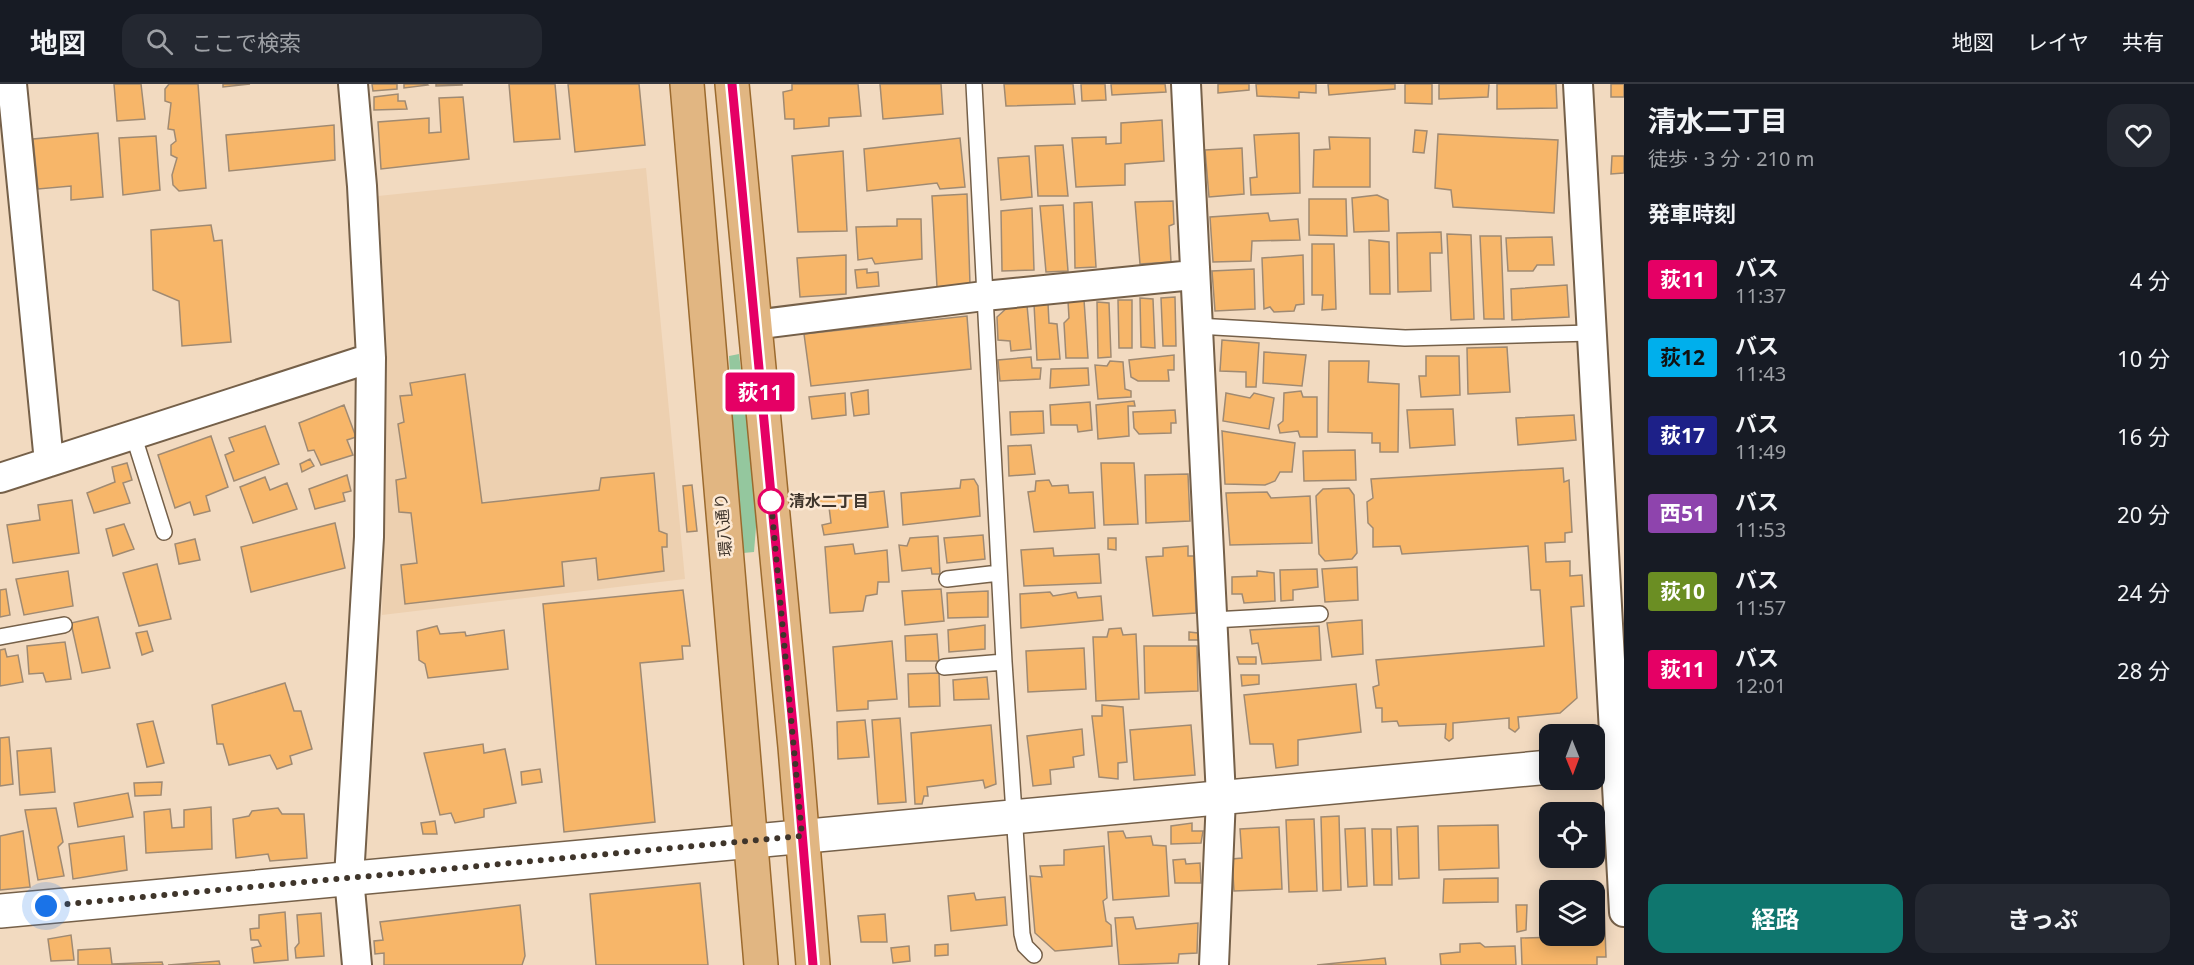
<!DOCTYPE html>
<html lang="ja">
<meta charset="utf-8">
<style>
body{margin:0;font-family:"Noto Sans","Noto Sans JP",sans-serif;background:#242831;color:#f1f3f6;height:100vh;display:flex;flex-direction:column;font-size:22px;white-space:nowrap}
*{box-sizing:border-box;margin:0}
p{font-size:20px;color:#9ea1a6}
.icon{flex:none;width:33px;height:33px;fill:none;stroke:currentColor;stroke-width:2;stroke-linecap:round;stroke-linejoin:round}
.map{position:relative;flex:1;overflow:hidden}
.details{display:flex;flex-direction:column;background:#171b24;width:570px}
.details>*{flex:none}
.badge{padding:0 12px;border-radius:4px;font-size:21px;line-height:39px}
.needle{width:39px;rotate:179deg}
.controls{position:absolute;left:1539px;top:640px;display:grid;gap:12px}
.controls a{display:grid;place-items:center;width:66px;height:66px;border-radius:12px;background:#171b24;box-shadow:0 3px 15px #0003;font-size:30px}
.you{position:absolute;width:30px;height:30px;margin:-15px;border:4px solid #fff;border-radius:50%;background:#1a73e8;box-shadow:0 0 0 9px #1a73e833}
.map>.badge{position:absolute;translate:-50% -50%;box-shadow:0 0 0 3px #fff}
h2{padding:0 24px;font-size:22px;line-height:54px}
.round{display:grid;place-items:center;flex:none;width:63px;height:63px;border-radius:18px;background:#242831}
.overview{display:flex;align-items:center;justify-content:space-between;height:102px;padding:0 24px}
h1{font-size:28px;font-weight:700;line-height:45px}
.button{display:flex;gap:12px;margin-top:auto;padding:12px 24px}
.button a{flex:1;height:69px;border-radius:18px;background:#0f766e;color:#fff;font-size:24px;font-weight:700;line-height:69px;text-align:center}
.button a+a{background:#242831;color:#f1f3f6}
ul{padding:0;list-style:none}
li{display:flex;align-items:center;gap:18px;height:78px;padding:0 24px}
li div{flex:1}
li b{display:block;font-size:22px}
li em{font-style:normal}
li .badge{min-width:66px;font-weight:700;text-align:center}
header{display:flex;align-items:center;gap:36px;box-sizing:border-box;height:84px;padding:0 30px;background:#171b24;border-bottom:2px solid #363941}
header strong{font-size:28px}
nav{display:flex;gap:33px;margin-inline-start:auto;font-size:21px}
.search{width:420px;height:54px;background:#242831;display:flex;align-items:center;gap:15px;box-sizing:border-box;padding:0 21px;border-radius:18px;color:#9ea1a6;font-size:22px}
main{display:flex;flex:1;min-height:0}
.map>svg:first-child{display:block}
</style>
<header>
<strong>地図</strong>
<div class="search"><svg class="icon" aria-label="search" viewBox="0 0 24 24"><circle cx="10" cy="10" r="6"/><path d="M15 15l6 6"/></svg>ここで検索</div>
<nav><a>地図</a><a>レイヤ</a><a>共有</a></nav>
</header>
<main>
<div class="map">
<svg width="1624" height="881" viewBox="0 0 1624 881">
<rect width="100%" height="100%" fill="#f2dac0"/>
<path fill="#edd0b0" d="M646 84 685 495 382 531 387 269 378 112Z"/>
<path fill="#94c79e" d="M739 270 755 402 757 431 754 468 743 469 736 403 729 272Z"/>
<path fill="#f7b669" stroke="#a08a72" stroke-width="1.5" d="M114 0H141L145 35 117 37Z
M169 0H198L206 104 179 107 173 101 172 91 177 74 171 71V61L176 57 174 46 168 45 171 19 165 17V5Z
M223 0H250L223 3Z
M372 0H397V5L373 7Z
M404 0H427L428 1 404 4Z
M436 0H462V1L436 2Z
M509 0H555L560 55 514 58Z
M568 0H639L645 61 575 68Z
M792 0H858L861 32 829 34V42L794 45V35H785L783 8 792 6Z
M880 0H941L943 30 883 35Z
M1004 0H1073L1075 20 1006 22Z
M1081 0H1105L1106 16 1082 17Z
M1111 0H1165L1166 8 1112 11Z
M1218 0H1249V6L1218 9Z
M1256 0H1316V9L1299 8V14L1257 12Z
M1328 0H1395V5L1329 11Z
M1405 0H1432V20L1405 19Z
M1439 0H1489L1488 13 1439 15Z
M1497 0H1556L1557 24 1497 25Z
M1611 0H1624V13H1611Z
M398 10V17H405L407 25 374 26V13Z
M463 13 469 75 381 85 378 38 429 34V49L441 48 439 14Z
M1162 36 1164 77 1125 80V101L1076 103 1072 54 1106 53V60L1121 59V39Z
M334 41 335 76 229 87 226 51Z
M1415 46 1427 47 1424 69 1413 68Z
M98 49 103 113 71 116V102L38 105 33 55Z
M1299 49 1300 109 1251 111 1250 94 1257 93 1254 51Z
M1438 50 1558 56 1554 129 1453 123 1451 106 1435 104Z
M156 52 160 106 123 111 119 54Z
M1329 53 1370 54V103H1313L1314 66 1330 65Z
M960 54 965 103 940 105 937 99 867 107 864 65Z
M1063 61 1068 112H1038L1035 62Z
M1242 64 1244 110 1209 113 1205 66Z
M843 67 847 147 798 148 792 72Z
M1029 72 1032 113 1001 116 998 74Z
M1612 72H1624V89L1611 90Z
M967 110 970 200 937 203 932 112Z
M1377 111 1388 116 1389 147 1354 148 1352 114Z
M1309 115H1346L1347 152 1309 151Z
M1173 117 1174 140 1169 142 1171 178 1140 180 1135 118Z
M1092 118 1096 183 1075 184 1074 119Z
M1063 121 1068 187 1046 188 1040 122Z
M1032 124 1034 186 1002 187 1001 127Z
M1268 129 1270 137 1298 135 1300 156 1252 157 1251 177 1213 178 1210 133Z
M897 135H921L922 175 875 180 872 174 858 176 856 143 897 142Z
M211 141 214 157 222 156 231 258 182 262 179 217 153 206 151 146Z
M1441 148 1442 169H1430L1431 207 1398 208 1397 149Z
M1447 150 1471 151 1474 235 1451 236Z
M1480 152H1501L1504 235H1484Z
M1552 153 1554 181H1537L1533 187H1508L1506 154Z
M1369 156 1389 158 1390 210H1370Z
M1312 160H1334L1336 225 1322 226 1323 211H1312Z
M846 171V210L800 213 797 174Z
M1303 171 1304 220 1296 221 1294 227 1274 228 1270 223 1264 225 1262 174Z
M867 185V189L878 188 879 202 857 204 855 186Z
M1254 185 1255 225 1215 227 1212 187Z
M1567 201 1569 233 1512 236 1511 205Z
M1175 213 1176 262H1163L1161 214Z
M1140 214 1153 215 1155 264 1141 263Z
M1084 216 1088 274H1066L1064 239 1069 234 1068 217Z
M1118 216H1132V264H1119Z
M1097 218 1109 219 1111 273 1098 274Z
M1048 219 1049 239 1057 240 1060 275 1037 276 1034 220Z
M1027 221 1031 265 1011 267 1010 257 998 256 997 233 1009 222Z
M967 232 971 285 811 302 804 250Z
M1222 256 1259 259 1256 303H1246V288L1220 287Z
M1507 263 1510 308 1468 310 1467 264Z
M1264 268 1306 271 1302 302 1263 299Z
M1174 271V286H1168L1169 297H1138L1131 293 1129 276Z
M1426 272H1459L1460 311 1421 313 1419 292H1426Z
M1031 273 1032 284H1041L1040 295 1000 297 998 276Z
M1110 277 1123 278 1125 305 1131 307V313L1098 315 1095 281 1107 282Z
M1329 277H1369L1368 298 1399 300 1398 368H1380V359H1372V349L1328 348Z
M1088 284 1089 301 1050 304 1051 285Z
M465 290 482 419 599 406 601 394 654 389 659 447 667 450V463H662L664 487 598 496 596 474 562 478 564 502 405 520 401 481 417 479 411 429 399 428 396 396 406 394 398 340 404 338 400 312 412 311 410 299Z
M868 306 869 330 854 332 851 309Z
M1301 307 1303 313H1317V353H1300L1298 347 1280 349 1278 341 1283 337 1284 309Z
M845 309 846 331 812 335 809 313Z
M1226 309 1250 314 1254 309 1274 314 1269 345 1223 337Z
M1134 317 1135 322H1128L1129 352 1098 355 1096 321Z
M1090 318 1092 346 1078 348 1077 341H1051L1050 321Z
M344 321 356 353 347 356 353 371 321 381 314 366 308 367 299 339Z
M1453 325 1455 361 1410 364 1407 326Z
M1175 326 1176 339H1171V349L1139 350 1134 344 1133 328Z
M1043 327 1044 349 1011 351 1010 328Z
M1574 331 1576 356 1518 361 1516 334Z
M265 342 279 380 234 397 225 371 234 367 229 354Z
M1222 347 1295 359 1292 388H1280L1275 397 1265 401 1225 400Z
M211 352 228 403 206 412 210 427 194 431 190 418 175 424 158 371Z
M1031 361 1035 390 1009 392 1008 362Z
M1355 366 1356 396 1304 397 1303 367Z
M310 375 314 382 302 388 300 380Z
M127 379 132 396 123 399 130 419 94 429 87 409 115 398 112 383Z
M1101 379H1134L1138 440 1104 441Z
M1563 384 1564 398 1569 396 1572 448 1565 449V458L1545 459 1546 478 1570 477V492L1582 491 1584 522 1571 523 1577 614 1560 629 1518 633 1519 644 1515 648 1509 644V634L1453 639V654L1449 657 1445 654 1446 640 1399 642 1397 637 1382 638V624H1376L1373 603 1379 601 1376 576 1544 562 1540 506H1531L1528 462 1402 470 1400 462 1373 463V444L1368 439 1367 418 1373 414 1371 395Z
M1188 390 1190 437 1146 439 1145 391Z
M347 391 351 407 343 409 345 417 315 425 309 405Z
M265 393 270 406 287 399 297 425 253 439 240 403Z
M974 395 978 402 980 432 903 441 901 409 960 404 961 396Z
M1049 396 1052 402 1068 401 1069 409 1093 408 1095 444 1034 448 1028 408 1035 407 1036 397Z
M692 401 697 447 687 448 683 402Z
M1349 404 1354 411 1357 469 1352 475 1325 477 1319 470 1316 412 1323 405Z
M884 407 888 443 824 451 822 441 831 439 829 423 821 424 818 414Z
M1267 408 1271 414 1310 412 1312 459 1230 461 1226 409Z
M72 416 79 469 13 479 7 441 40 436 38 421Z
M335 439 345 484 251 508 241 463Z
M124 440 134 465 113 472 106 445Z
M983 451 985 475 947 479 944 454Z
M938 452 940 490H932L931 484 902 487 899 461 907 462 910 454Z
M1108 454H1116V466L1108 465Z
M195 455 200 476 179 480 175 460Z
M853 460 855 470 887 466 889 498H878L877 510 866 512 863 527 830 529 825 463Z
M1188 462V472H1194L1196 529 1153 532 1146 473 1163 472V464Z
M1053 464 1054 472 1099 470 1101 499 1024 502 1021 466Z
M157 480 171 535 139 542 123 489Z
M1357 483 1358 516 1325 518 1322 485Z
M1317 485 1318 503 1293 506V516L1281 517 1280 486Z
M68 487 73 522 24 531 16 495Z
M1257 487 1274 489 1275 517 1244 519 1242 510H1232V493L1257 492Z
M6 505 10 531 0 533V506Z
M941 505 944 537 905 541 902 507Z
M683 506 690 562H682L683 575 640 579 655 738 564 748 543 520Z
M988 507V533L948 534 947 509Z
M1050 508 1053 512 1076 508 1078 514 1101 512 1103 536 1021 544 1020 510Z
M98 533 110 584 82 589 71 539Z
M1362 536 1363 570 1332 573 1327 539Z
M985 541V565L949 568 948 546Z
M437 542 440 550 465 548 466 552 504 546 508 585 428 594 425 580 419 576 417 547Z
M1319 542 1321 576 1262 580 1258 559 1252 560 1250 546Z
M1121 544 1123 551 1136 550 1139 615 1096 617 1093 553H1107L1109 545Z
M147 547 153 567 142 571 136 549Z
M1189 548 1198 549 1199 556H1189Z
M937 550 939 577H906L905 552Z
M892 557 897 615 868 617V625L837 627 833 563Z
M65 558 71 595 46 598 43 589 29 590 27 562Z
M1144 562H1197L1198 607 1145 609Z
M1084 564 1086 605 1028 608 1026 567Z
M5 565 7 573 18 571 23 598 0 602V566Z
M1237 573H1256V580H1239Z
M939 589 940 622 909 623 908 590Z
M1241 591H1259V600L1242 602Z
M987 593 989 615 954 616 953 596Z
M285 599 294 627H301L312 665 290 672 292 680 277 685 270 671 229 681 223 660H217L212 621Z
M1356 600 1361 648 1298 656V681L1276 684 1273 660H1250L1244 611Z
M1102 621 1123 623 1127 678 1118 679V695L1099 693 1092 632H1102Z
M900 634 906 718 878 720 872 636Z
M865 636 869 673 838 675 837 638Z
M153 637 164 679 147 683 137 640Z
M991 641 996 700 985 704 983 696 927 703 928 712H924L922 720H915L911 649Z
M1191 641 1195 691 1134 696 1130 646Z
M1082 645 1084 671 1073 673 1074 683 1050 686 1051 700 1033 702 1027 652Z
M9 653 13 700 0 702V654Z
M483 660 484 669 505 665 516 719 484 725V733L455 739 451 729 440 731 424 669Z
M51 664 55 708 20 711 17 667Z
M540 685 542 698 522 701 521 688Z
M162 698 161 711 135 712 134 699Z
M128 709 133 733 78 743 74 719Z
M211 723 212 765 146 769 144 728 170 725 172 744 184 743V726Z
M56 724 63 758 58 763 64 792 38 796 25 726Z
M278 724 282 730H304L307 774 270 777 268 770 236 774 233 735 249 732 252 727Z
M1339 732 1341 806 1323 807 1321 733Z
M1314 735 1317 807 1289 808 1286 736Z
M435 737 437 750H423L421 739Z
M1192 739V747H1203L1201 759 1171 760V742Z
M1498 741 1499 784 1439 786 1438 742Z
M1418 742 1419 794 1399 795 1397 743Z
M1279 743 1282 805 1234 807 1232 775 1242 774 1240 745Z
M1365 744 1367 802 1348 803 1345 745Z
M1372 745H1391L1392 801H1374Z
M23 747 30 803 0 806V752Z
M1123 747 1126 754 1151 752 1153 761 1166 762 1169 812 1113 816 1108 748Z
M124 752 127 786 73 795 69 760Z
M1104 762 1107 814 1103 817 1106 837 1111 841 1112 862 1055 867 1035 849 1030 792 1042 793 1040 782 1064 781V766Z
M1185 775 1186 780 1200 779 1201 799H1175L1173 776Z
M1498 794V818L1443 819 1444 795Z
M700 799 708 881H596L590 810Z
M974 809 976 816 1005 813 1007 841 951 847 948 812Z
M1604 817 1606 873H1597V881H1522L1521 854 1594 852V818Z
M520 821 525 872 522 881H384V869L375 870 374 857 383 856 380 838Z
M1516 821H1527L1526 846 1517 848Z
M285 828 288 876 254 879 252 864 261 862 258 856H251L250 845 259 844V831Z
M321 829 324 872 296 874 295 864 299 859 297 831Z
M885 830 887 858H861L858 832Z
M1133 833 1136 845 1198 839 1197 869 1179 870 1178 879 1119 881 1115 834Z
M71 851 74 876 51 877 48 855Z
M1480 859 1485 863 1515 862 1516 881H1441L1440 870 1460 868V860Z
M948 860V871L935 872V861Z
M909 862 910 877 893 879 891 864Z
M110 864 112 880 162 878 163 881H78V866Z
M1385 874 1386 881H1317Z
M219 877 220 881H168Z"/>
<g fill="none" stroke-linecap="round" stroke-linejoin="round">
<defs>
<path id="lane" d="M974 0 1004 578 1022 850 1025 862 1034 871
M1197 242 1405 254 1592 249
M133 350 164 448
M947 495 999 489
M1213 536 1320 530
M0 553 64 541
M944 583 1004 578"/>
<path id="street" d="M12 0 49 378
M353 0 362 102 371 274 369 453 349 794 357 881
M1186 0 1221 713 1214 881
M1578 0 1624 828
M754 241 984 212 1193 191
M0 394 371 274"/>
<path id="secondary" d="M1594 679 1624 676
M0 827 1550 683"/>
<path id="primary" d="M687 0 761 881
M732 0 795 663 813 881"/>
</defs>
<use href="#lane" stroke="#756049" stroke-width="18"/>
<use href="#street" stroke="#756049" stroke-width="32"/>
<use href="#secondary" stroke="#756049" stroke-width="36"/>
<use href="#primary" stroke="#9b6a2e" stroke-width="36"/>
<use href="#lane" stroke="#fff" stroke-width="15"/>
<use href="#street" stroke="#fff" stroke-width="28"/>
<use href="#secondary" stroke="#fff" stroke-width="33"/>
<use href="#primary" stroke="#e1b682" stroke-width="33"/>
</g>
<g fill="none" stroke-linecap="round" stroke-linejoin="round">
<defs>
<path id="line" d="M732 0 795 663 813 881"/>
</defs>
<use href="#line" stroke="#fff" stroke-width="14"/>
<use href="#line" stroke="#e50065" stroke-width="9"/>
<path stroke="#3f352b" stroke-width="6" stroke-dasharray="0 10.8" d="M46 822 802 752 771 417"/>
</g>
<circle fill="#fff" stroke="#e50065" stroke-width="3" cx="771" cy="417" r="12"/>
<g text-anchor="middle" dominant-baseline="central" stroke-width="5" stroke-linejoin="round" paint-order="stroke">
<g font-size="16" font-weight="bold" fill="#3f352b" stroke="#fce8d3" text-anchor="start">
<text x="789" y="417">清水二丁目</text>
</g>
<g font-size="16" fill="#3f352b" stroke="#fce8d3">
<text transform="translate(723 441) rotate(-95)">環八通り</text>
</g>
</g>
</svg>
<div class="controls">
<a><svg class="needle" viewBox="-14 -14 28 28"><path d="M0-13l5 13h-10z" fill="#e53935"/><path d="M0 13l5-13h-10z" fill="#9ea1a6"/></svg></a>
<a><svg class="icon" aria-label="locate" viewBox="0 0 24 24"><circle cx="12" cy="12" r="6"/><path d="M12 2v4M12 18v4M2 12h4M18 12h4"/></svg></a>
<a><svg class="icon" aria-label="layers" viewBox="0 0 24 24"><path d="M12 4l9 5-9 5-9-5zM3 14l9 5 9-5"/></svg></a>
</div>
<div class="you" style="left:46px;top:822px"></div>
<b class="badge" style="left:760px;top:308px;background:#e50065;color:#fff">荻11</b>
</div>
<section class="details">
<div class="overview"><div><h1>清水二丁目</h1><p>徒歩 · 3 分 · 210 m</p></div><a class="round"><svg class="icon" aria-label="heart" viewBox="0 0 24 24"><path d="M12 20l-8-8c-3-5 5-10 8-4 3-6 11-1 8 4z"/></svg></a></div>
<h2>発車時刻</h2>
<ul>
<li><span class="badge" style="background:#e50065;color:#fff">荻11</span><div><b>バス</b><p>11:37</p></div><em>4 分</em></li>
<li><span class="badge" style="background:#00afec;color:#111">荻12</span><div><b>バス</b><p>11:43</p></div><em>10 分</em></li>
<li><span class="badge" style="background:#1d2088;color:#fff">荻17</span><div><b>バス</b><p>11:49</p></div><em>16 分</em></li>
<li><span class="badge" style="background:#8e44ad;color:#fff">西51</span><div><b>バス</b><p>11:53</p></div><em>20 分</em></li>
<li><span class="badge" style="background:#6b8e23;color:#fff">荻10</span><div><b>バス</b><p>11:57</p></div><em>24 分</em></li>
<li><span class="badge" style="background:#e50065;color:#fff">荻11</span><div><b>バス</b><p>12:01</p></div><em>28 分</em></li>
</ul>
<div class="button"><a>経路</a><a>きっぷ</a></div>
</section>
</main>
